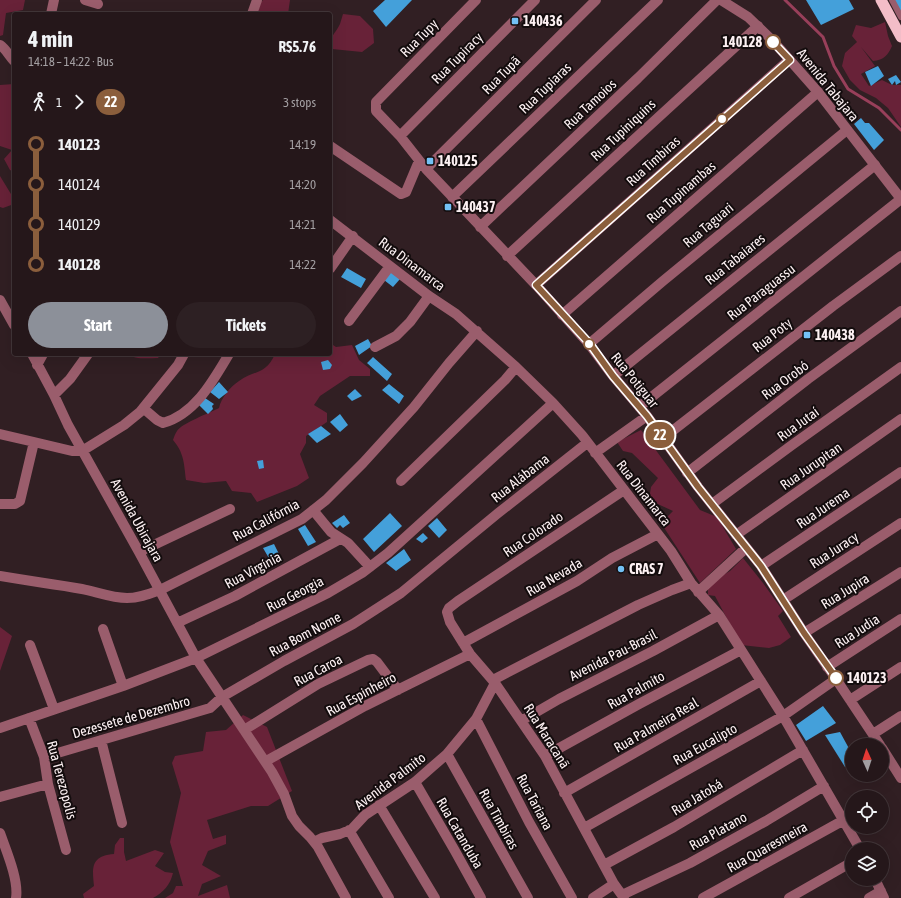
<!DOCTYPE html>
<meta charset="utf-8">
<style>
body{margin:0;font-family:"Asap Condensed",sans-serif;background:#2d2023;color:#f1f3f6;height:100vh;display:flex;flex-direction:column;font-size:15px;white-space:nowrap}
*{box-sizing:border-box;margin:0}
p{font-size:13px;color:#a39fa2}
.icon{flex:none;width:22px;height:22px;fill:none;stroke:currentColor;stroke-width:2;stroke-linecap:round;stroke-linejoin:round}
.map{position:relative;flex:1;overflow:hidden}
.drawer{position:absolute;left:12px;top:12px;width:320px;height:344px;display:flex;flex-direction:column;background:#25171a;border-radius:4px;box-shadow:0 4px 16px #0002,0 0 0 1px #423639}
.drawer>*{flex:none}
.badge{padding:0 8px;border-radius:13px;font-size:14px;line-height:26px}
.needle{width:26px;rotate:357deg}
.buttons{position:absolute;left:845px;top:738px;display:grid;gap:8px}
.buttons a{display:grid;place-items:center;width:44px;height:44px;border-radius:50%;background:#25171a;box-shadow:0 4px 16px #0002,0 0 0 1px #423639;font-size:20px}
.map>.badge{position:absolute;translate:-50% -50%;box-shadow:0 0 0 2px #fff}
.legs{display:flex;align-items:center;gap:6px;height:44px;padding:0 16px;font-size:13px}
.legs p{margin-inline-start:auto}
.headline{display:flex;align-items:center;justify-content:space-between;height:68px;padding:0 16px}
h1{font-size:22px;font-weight:700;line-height:30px}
.action{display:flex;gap:8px;margin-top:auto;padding:8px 16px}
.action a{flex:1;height:46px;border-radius:24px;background:#8c9099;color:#fff;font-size:16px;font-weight:700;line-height:46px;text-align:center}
.action a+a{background:#2d2023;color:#f1f3f6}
ul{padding:0 16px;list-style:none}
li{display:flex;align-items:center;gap:14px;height:40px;font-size:15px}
li i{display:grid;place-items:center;width:6px;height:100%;margin:0 5px;background:currentColor}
li i::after{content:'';width:10px;height:10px;margin:-5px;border:3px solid;border-radius:50%;background:#25171a}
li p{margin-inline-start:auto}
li:first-child i{background:linear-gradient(#0000 50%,currentColor 0)}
li:last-child i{background:linear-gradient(currentColor 50%,#0000 0)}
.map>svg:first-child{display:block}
</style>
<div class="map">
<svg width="901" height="898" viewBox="0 0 901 898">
<rect width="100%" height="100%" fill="#311f23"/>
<path fill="#682238" d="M0 0H25L23 10 6 13 3 35 0 36Z
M263 0H290L288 14H257L261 2Z
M343 14 360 16 373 29 374 43 362 52 332 49C328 37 336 33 340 24 341 21 342 17 343 14Z
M885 22 888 36 892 46C888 55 884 60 873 61L861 47 875 66 861 74 869 86 882 80 892 85H901V127L888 108 876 98 860 90 850 80 842 66 845 53 857 42 852 36 856 25 871 28Z
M14 84V172L10 170 4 159 12 150 0 146V85Z
M0 176 14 199V204L3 208 0 207Z
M330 343 336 347 352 345 359 360 370 369V376H350L320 396 314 405 327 413V422L306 436V443L300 454 309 478 297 486 257 502 251 493 232 491 226 481 204 483 186 480C184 463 184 453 173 440 174 437 175 434 177 431 182 423 210 413 219 408 221 398 230 387 239 381 254 370 266 375 275 354H330Z
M127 354H161L158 358C148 358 136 360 127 354Z
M641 430 700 510 717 517 736 549 700 583 661 523 673 511 649 500 651 487 658 478 632 453 623 451 617 442Z
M743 558 763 583 783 611 778 616 791 637 780 645 769 648 741 645 715 596 708 595V588L723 575 730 571Z
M0 627 12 636 0 671Z
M243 715 267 727 292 791 268 806H251L207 820 213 839 226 835V844L208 851 202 865 221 876 202 884 198 896 227 885 230 898H165L173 893 176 886H183L170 842 181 793 172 763 175 756 203 751 206 732 226 730Z
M120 838H124V852L126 861 155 850 164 853 155 866 165 872 173 873C170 885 164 892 153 898H84L83 894 94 886C92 867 91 856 114 854L115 845Z"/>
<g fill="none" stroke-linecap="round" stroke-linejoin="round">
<path stroke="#983f5a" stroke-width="3" d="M785 0 823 37 834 66 848 89 879 108 901 130"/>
</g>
<path fill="#44a0da" d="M385 0H412L386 27 373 11Z
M806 0H849L854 9 821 25Z
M894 0H901V13Z
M878 66 884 76 871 86 865 72Z
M896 75 901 82 896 85 895 81 892 85 888 79Z
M861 118 865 123H869L884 140 874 150 854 124Z
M347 268 366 279 361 288 341 277Z
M391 272 400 279 393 287 384 280Z
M368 339 372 346 359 355 355 346Z
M373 357 392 374 387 381 367 363Z
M328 360 332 365 330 369 323 370 321 362Z
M219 382 228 392 219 399 210 392Z
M389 384 404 396 399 404 382 390Z
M355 389 362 396 352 401 347 396Z
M205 398 214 404 212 406 213 409 208 414 199 405Z
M340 414 348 425 340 432 330 422Z
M321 426 331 434 317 443 308 434Z
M263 460 264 468 259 469 257 461Z
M390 513 402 526 374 552 363 539Z
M344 515 350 523 343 528 340 525 337 528 332 523Z
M437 518 447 530 439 538 428 526Z
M305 525 316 542 308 546 298 529Z
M423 533 428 538 422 543 416 539Z
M274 544 280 556 270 560 263 548Z
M404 549 411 560 396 571 386 563Z
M823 706 836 723 806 741 796 725Z
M840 732 852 754V763L845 767 825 735Z"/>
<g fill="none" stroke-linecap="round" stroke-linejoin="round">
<path stroke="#9a5d6c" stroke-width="6" d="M892 0 901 17"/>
<path stroke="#9a5d6c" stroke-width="10" d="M85 0 98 4
M476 0 376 102V111L400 136 426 169 536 285 589 344 613 376 647 416 698 487 761 566 804 633 836 679 880 745
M51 14 54 0
M252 14 257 0
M0 45C6 49 9 56 14 61
M400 136 535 0
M330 146 401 194 406 192 419 161
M426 169 596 0
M452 197 658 0
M330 220 429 296 456 314 516 367 553 403 582 435 671 551 691 583 719 615 783 716 860 849
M480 227 638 78 717 0
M507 256 758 26
M330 269 353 236
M536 285 789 60
M0 300 14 325
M562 315 818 92
M349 321 390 266
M589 344 663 281 847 130
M375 347 396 336 410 322 429 296
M32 354 54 395 68 425 139 552 196 658 272 772 284 794 292 816 299 826 310 837 318 847 346 898
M37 365 43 354
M613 376 875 165
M54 395 70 379 88 354
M639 407 901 199
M143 408 157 420 163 423C195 414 213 381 229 354
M0 434 34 442
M662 439 833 306 901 256
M595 453 647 416
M687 473 808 379 901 311
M401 481 505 380 516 367
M0 504H15L20 501 34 442 72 451H82L124 425 140 412 178 365 184 354
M712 504 792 445 901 367
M313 510 331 532 348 543 370 567
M736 535 901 419
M139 552 230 509
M761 566 901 472
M0 576C27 581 55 584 82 589 97 592 112 598 127 598 139 598 149 594 160 590L302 519 326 500 363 463 414 407 449 363 477 331
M698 592 746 548
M783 600 901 523
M177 623 235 596 340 539
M103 629 123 686
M804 633 901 572
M463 643 577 581 612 558 658 534
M30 645 54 709
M827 667 901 619
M493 680 638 605 672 590 691 583
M850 700 901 667
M29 718 44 757 48 784 66 850
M476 719 529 822 572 898
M521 721 559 699 653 651 719 615
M0 728 123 686 196 658 328 593 362 573 388 553 553 403
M244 730 318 684 368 660 373 659 377 662 398 690
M873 734 901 716
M101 740 122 823
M882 748 901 778
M447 754 528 898
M545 756 639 704 741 650
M44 757 210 708 222 697 284 661 353 624 401 593 497 514 587 443
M266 761 365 706 470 654
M415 782 455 851 481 898
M564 793 761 681
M0 797 48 784
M379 805 435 898
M584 828 783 716 836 679
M349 830 389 898
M0 833C6 850 19 880 16 898
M314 842 322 838 340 834 352 829 365 815 415 782 432 767 447 754 476 719 495 683
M604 865 674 827 803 750
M875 879 884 898
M622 895 690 863 766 821 824 786
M593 898 614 884
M624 898 614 884 545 756 495 683 470 654 450 622 447 612 449 608 458 601 624 490
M703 898 844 820
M789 898 852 862
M869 898 881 891"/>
<path stroke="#9a5d6c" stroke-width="10" d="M721 0 748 17 773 41 818 92 901 199"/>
<path stroke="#f3bdc8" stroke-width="11" d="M881 0 901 37"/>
</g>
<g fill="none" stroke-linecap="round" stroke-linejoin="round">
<defs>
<path id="line-1" d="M773 42 790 60 536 285 590 344 613 376 647 416 698 487 761 566 804 633 836 678"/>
</defs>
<use href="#line-1" stroke="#fff" stroke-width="9"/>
<use href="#line-1" stroke="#8b5e3c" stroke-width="6"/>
</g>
<g fill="#73c1f5" stroke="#130c0d" stroke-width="1.5">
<rect x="511" y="17" width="8" height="8" rx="2"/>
<rect x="426" y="157" width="8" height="8" rx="2"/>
<rect x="444" y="203" width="8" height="8" rx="2"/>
<rect x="803" y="331" width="8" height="8" rx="2"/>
<circle cx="621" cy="569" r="4"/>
</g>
<g fill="#fff" stroke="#8b5e3c" stroke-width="2">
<circle cx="773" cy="42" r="7"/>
<circle cx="722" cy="119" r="5"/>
<circle cx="589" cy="344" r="5"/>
<circle cx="836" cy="678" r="7"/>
</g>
<g text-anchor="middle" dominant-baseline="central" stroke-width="4" stroke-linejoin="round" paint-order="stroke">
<g font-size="14" font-weight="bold" fill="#fdf1f3" stroke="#130c0d" text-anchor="start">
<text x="523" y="21">140436</text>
<text x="438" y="161">140125</text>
<text x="456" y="207">140437</text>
<text x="815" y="335">140438</text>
<text x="629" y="569">CRAS 7</text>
</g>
<g font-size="14" fill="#fdf1f3" stroke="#130c0d">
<text transform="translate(419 38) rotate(-45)">Rua Tupy</text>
<text transform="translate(457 58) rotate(-45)">Rua Tupiracy</text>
<text transform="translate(501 75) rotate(-45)">Rua Tupã</text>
<text transform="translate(828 85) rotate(51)">Avenida Tabajara</text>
<text transform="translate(545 88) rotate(-44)">Rua Tupiaras</text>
<text transform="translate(590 104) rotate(-43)">Rua Tamoios</text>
<text transform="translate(623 130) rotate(-43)">Rua Tupiniquins</text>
<text transform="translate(653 161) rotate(-42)">Rua Timbiras</text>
<text transform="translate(681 192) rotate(-41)">Rua Tupinambas</text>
<text transform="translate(708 225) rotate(-40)">Rua Taguari</text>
<text transform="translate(735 259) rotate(-39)">Rua Tabaiares</text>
<text transform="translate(412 264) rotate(37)">Rua Dinamarca</text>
<text transform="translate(761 292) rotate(-38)">Rua Paraguassu</text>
<text transform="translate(772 335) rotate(-38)">Rua Poty</text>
<text transform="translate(635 380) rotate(51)">Rua Potiguar</text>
<text transform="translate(785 380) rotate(-37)">Rua Orobó</text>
<text transform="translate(798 424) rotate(-36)">Rua Jutaí</text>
<text transform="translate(811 466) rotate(-35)">Rua Jurupitan</text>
<text transform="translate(520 478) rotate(-38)">Rua Alábama</text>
<text transform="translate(644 493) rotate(52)">Rua Dinamarca</text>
<text transform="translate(823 508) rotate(-34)">Rua Jurema</text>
<text transform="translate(137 520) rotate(61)">Avenida Ubirajara</text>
<text transform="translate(266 520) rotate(-28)">Rua Califórnia</text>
<text transform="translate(533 534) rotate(-34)">Rua Colorado</text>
<text transform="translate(834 550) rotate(-33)">Rua Juracy</text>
<text transform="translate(253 570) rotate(-28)">Rua Virgínia</text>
<text transform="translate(554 577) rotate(-30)">Rua Nevada</text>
<text transform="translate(845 591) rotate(-32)">Rua Jupira</text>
<text transform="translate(295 594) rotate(-27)">Rua Georgia</text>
<text transform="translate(857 631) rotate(-33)">Rua Judia</text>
<text transform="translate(305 634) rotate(-28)">Rua Bom Nome</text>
<text transform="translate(613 655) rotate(-27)">Avenida Pau-Brasil</text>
<text transform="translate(318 670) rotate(-28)">Rua Caroa</text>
<text transform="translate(636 690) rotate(-29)">Rua Palmito</text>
<text transform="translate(361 694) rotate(-28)">Rua Espinheiro</text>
<text transform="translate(131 717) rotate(-16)">Dezessete de Dezembro</text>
<text transform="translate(656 725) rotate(-30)">Rua Palmeira Real</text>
<text transform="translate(547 736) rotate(58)">Rua Maracanã</text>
<text transform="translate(705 744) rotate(-29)">Rua Eucalipto</text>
<text transform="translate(62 780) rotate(75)">Rua Terezopolis</text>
<text transform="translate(390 781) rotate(-37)">Avenida Palmito</text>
<text transform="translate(697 797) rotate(-31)">Rua Jatobá</text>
<text transform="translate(535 802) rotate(62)">Rua Tariana</text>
<text transform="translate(499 819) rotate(61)">Rua Timbiras</text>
<text transform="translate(718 831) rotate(-29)">Rua Platano</text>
<text transform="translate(460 833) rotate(60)">Rua Catanduba</text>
<text transform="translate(767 847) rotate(-29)">Rua Quaresmeira</text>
</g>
<g font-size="14" font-weight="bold" fill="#fdf1f3" stroke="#130c0d" text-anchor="end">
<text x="762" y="42">140128</text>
<text x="847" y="678" text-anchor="start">140123</text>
</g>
</g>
</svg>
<div class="buttons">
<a><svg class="needle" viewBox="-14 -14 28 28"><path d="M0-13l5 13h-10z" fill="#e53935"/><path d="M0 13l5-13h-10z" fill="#a39fa2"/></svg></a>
<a><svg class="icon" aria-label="locate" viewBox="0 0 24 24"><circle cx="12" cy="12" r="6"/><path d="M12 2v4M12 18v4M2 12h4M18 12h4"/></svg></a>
<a><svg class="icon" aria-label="layers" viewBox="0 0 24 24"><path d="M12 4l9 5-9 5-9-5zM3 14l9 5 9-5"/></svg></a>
</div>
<b class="badge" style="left:660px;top:435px;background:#8b5e3c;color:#fff">22</b>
<section class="drawer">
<div class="headline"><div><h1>4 min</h1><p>14:18 – 14:22 · Bus</p></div><b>R$5.76</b></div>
<div class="legs"><svg class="icon" aria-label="walk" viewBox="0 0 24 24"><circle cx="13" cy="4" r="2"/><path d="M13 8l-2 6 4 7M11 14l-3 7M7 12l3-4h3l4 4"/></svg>1<svg class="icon" aria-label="forward" viewBox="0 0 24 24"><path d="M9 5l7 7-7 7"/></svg><b class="badge" style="background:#8b5e3c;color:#fff">22</b><p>3 stops</p></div>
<ul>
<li><i style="color:#8b5e3c"></i><b>140123</b><p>14:19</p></li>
<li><i style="color:#8b5e3c"></i><span>140124</span><p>14:20</p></li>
<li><i style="color:#8b5e3c"></i><span>140129</span><p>14:21</p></li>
<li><i style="color:#8b5e3c"></i><b>140128</b><p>14:22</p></li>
</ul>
<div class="action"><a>Start</a><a>Tickets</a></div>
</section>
</div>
